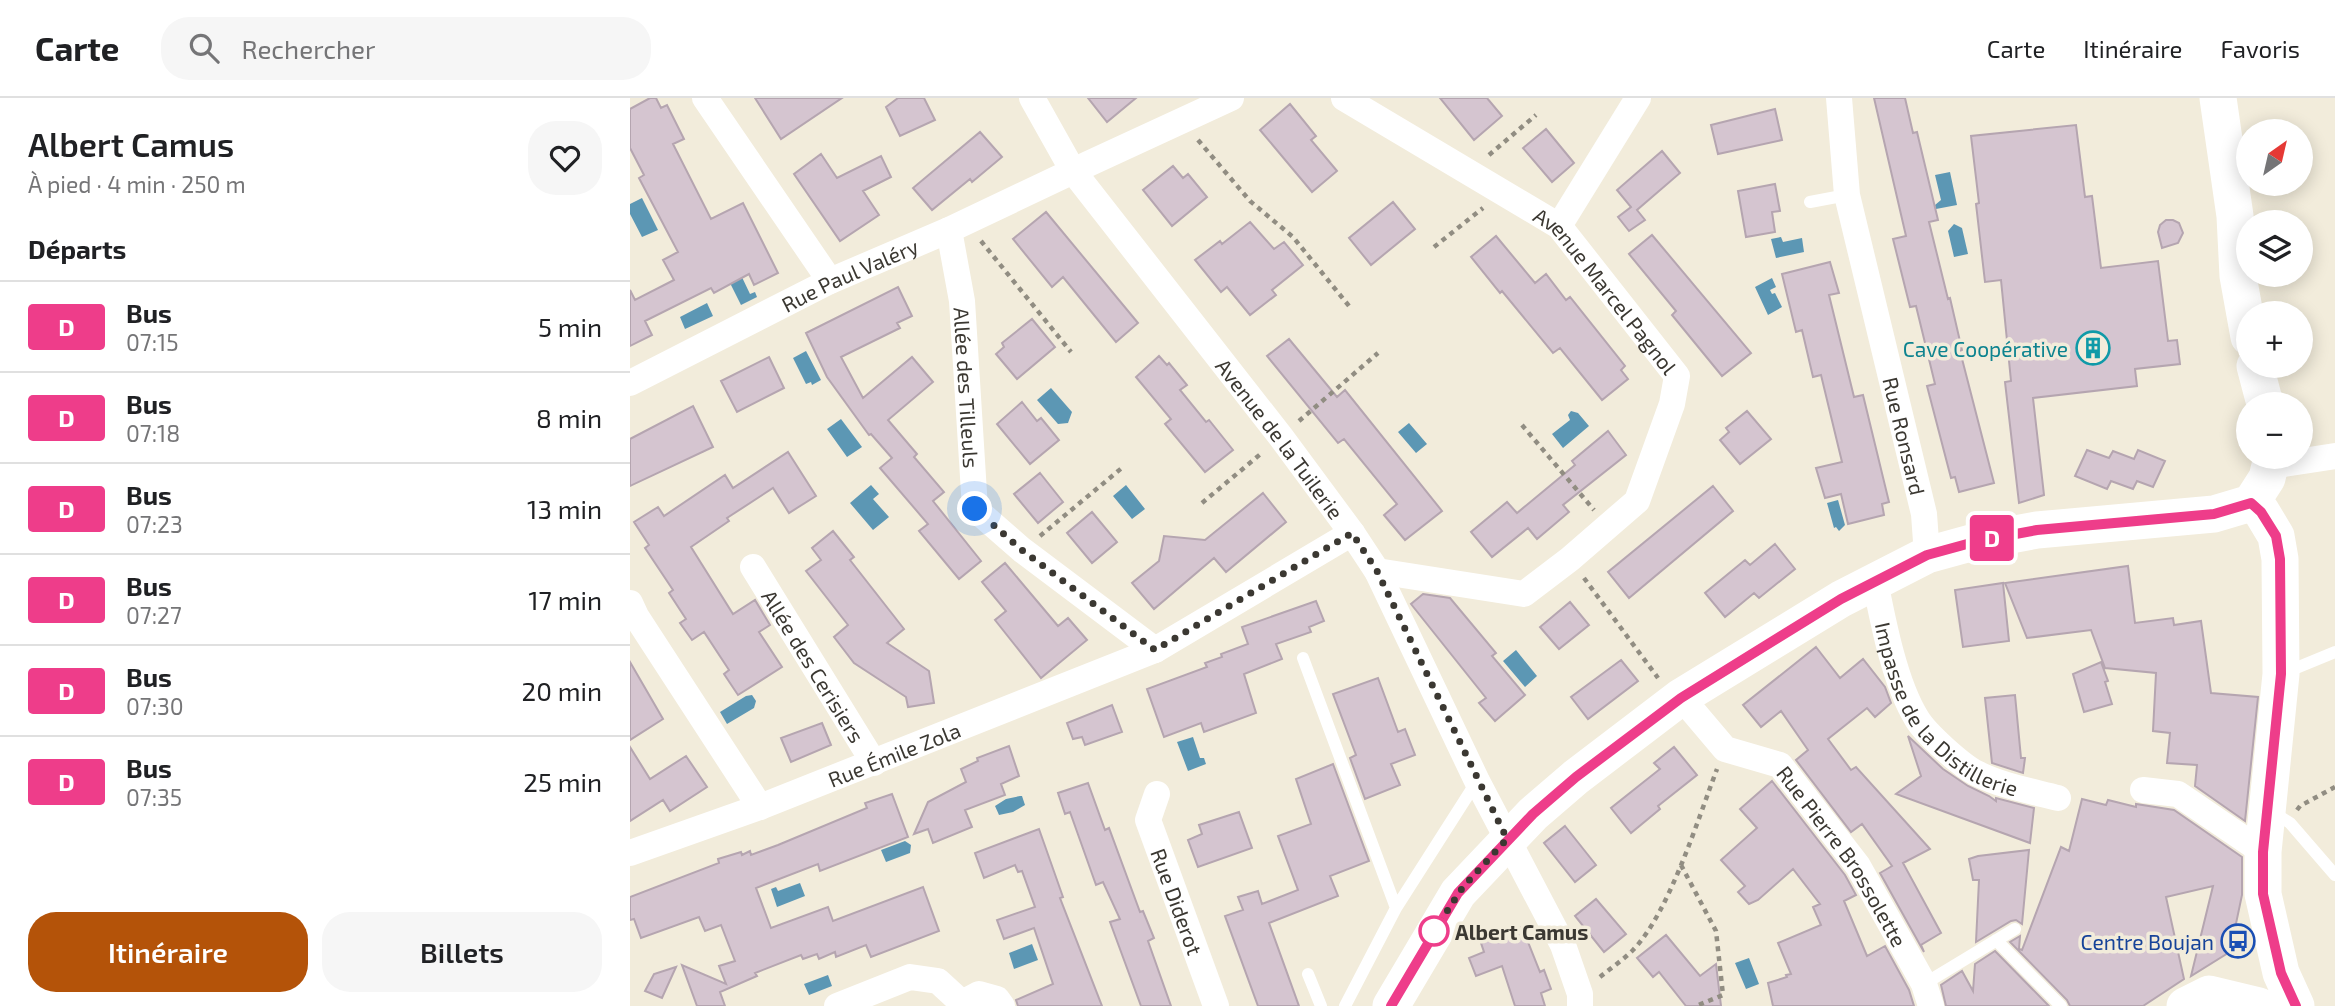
<!DOCTYPE html>
<html lang="fr">
<meta charset="utf-8">
<style>
body{margin:0;font-family:"Exo 2",sans-serif;background:#f6f6f6;color:#202124;height:100vh;display:flex;flex-direction:column;font-size:26px;white-space:nowrap}
*{box-sizing:border-box;margin:0}
p{font-size:23px;color:#757577}
.icon{flex:none;width:38px;height:38px;fill:none;stroke:currentColor;stroke-width:2;stroke-linecap:round;stroke-linejoin:round}
.map{position:relative;flex:1;overflow:hidden}
.side{display:flex;flex-direction:column;background:#fff;width:630px}
.side>*{flex:none}
.badge{padding:0 14px;border-radius:5px;font-size:24px;line-height:46px}
.needle{width:46px;rotate:34deg}
.controls{position:absolute;left:1606px;top:21px;display:grid;gap:14px}
.controls a{display:grid;place-items:center;width:77px;height:77px;border-radius:50%;background:#fff;box-shadow:0 4px 18px #0003;font-size:35px}
.you{position:absolute;width:35px;height:35px;margin:-18px;border:5px solid #fff;border-radius:50%;background:#1a73e8;box-shadow:0 0 0 10px #1a73e833}
.map>.badge{position:absolute;translate:-50% -50%;box-shadow:0 0 0 4px #fff}
h2{padding:0 28px;font-size:26px;line-height:63px}
.round{display:grid;place-items:center;flex:none;width:74px;height:74px;border-radius:28px;background:#f6f6f6}
.overview{display:flex;align-items:center;justify-content:space-between;height:119px;padding:0 28px}
h1{font-size:33px;font-weight:600;line-height:52px}
.action{display:flex;gap:14px;margin-top:auto;padding:14px 28px}
.action a{flex:1;height:80px;border-radius:28px;background:#b45309;color:#fff;font-size:28px;font-weight:600;line-height:80px;text-align:center}
.action a+a{background:#f6f6f6;color:#202124}
ul{padding:0;list-style:none}
li{display:flex;align-items:center;gap:21px;height:91px;padding:0 28px;border-top:2px solid #e0e0e0}
li div{flex:1}
li b{display:block;font-size:26px}
li em{font-style:normal}
li .badge{min-width:77px;font-weight:700;text-align:center}
header{display:flex;align-items:center;gap:42px;box-sizing:border-box;height:98px;padding:0 35px;background:#fff;border-bottom:2px solid #e0e0e0}
header strong{font-size:33px}
nav{display:flex;gap:38px;margin-inline-start:auto;font-size:24px}
.search{width:490px;height:63px;background:#f6f6f6;display:flex;align-items:center;gap:18px;box-sizing:border-box;padding:0 24px;border-radius:28px;color:#757577;font-size:26px}
main{display:flex;flex:1;min-height:0}
.map>svg:first-child{display:block}
</style>
<header>
<strong>Carte</strong>
<div class="search"><svg class="icon" aria-label="search" viewBox="0 0 24 24"><circle cx="10" cy="10" r="6"/><path d="M15 15l6 6"/></svg>Rechercher</div>
<nav><a>Carte</a><a>Itinéraire</a><a>Favoris</a></nav>
</header>
<main>
<section class="side">
<div class="overview"><div><h1>Albert Camus</h1><p>À pied · 4 min · 250 m</p></div><a class="round"><svg class="icon" aria-label="heart" viewBox="0 0 24 24"><path d="M12 20l-8-8c-3-5 5-10 8-4 3-6 11-1 8 4z"/></svg></a></div>
<h2>Départs</h2>
<ul>
<li><span class="badge" style="background:#ee3d8a;color:#fff">D</span><div><b>Bus</b><p>07:15</p></div><em>5 min</em></li>
<li><span class="badge" style="background:#ee3d8a;color:#fff">D</span><div><b>Bus</b><p>07:18</p></div><em>8 min</em></li>
<li><span class="badge" style="background:#ee3d8a;color:#fff">D</span><div><b>Bus</b><p>07:23</p></div><em>13 min</em></li>
<li><span class="badge" style="background:#ee3d8a;color:#fff">D</span><div><b>Bus</b><p>07:27</p></div><em>17 min</em></li>
<li><span class="badge" style="background:#ee3d8a;color:#fff">D</span><div><b>Bus</b><p>07:30</p></div><em>20 min</em></li>
<li><span class="badge" style="background:#ee3d8a;color:#fff">D</span><div><b>Bus</b><p>07:35</p></div><em>25 min</em></li>
</ul>
<div class="action"><a>Itinéraire</a><a>Billets</a></div>
</section>
<div class="map">
<svg width="1705" height="908" viewBox="0 0 1705 908">
<rect width="100%" height="100%" fill="#f2ecdb"/>
<path fill="#5c97b4" d="M1320 74 1327 107 1306 111 1305 107 1311 102 1305 77Z
M12 100 28 132 12 139 0 116V106Z
M1324 126 1332 130 1338 156 1324 159 1318 133Z
M1151 139 1153 144 1172 140 1174 154 1146 160 1141 141Z
M110 175 120 196 125 194 127 199 111 207 98 181Z
M1142 180 1146 189 1140 192 1142 196 1145 195 1152 209 1138 217 1125 189Z
M77 205 83 218 55 231 50 219Z
M176 253 191 282 182 287 181 284 176 286 163 260Z
M421 290 442 314 438 325 428 326 407 302Z
M941 313 948 315 959 328 933 350 922 336 940 322 938 317Z
M211 321 232 349 217 359 197 331Z
M779 325 797 346 786 355 768 334Z
M241 387 249 396 243 401 259 419 243 432 220 405Z
M496 387 515 411 502 421 483 398Z
M1208 402 1215 427 1209 433 1206 429 1204 430 1197 405Z
M886 552 907 578 895 589 873 563Z
M122 597 126 603 124 610 97 626 90 614 116 598Z
M563 639 570 660H574L576 666 558 673 547 644Z
M390 698H392L395 707 383 714 369 717 365 708 376 701Z
M275 743 281 747 280 755 256 764 251 752Z
M170 785 175 798 147 809 141 791 146 789 148 793Z
M402 846 408 862 384 871 379 855Z
M1119 860 1129 886 1116 891 1105 865Z
M198 877 202 888 179 897 174 886Z"/>
<path fill="#d5c5d0" stroke="#b5a5b0" stroke-width="2" d="M20 0H26L31 10 37 7 54 41 43 46 81 121 113 105 148 175 124 187 119 176 84 195 81 190 15 223 22 237 0 248V192L5 202 44 182 33 162 48 154 9 80 14 77 0 50V11Z
M125 0H212L151 41Z
M268 0H294L305 22 270 38 256 9Z
M458 0H506L477 24Z
M810 0H857L872 18 844 42Z
M1244 0H1275L1283 35 1287 34 1308 122 1299 124 1318 201 1320 200 1332 252 1330 253 1364 385 1329 394 1325 379 1321 380 1297 288 1305 286 1286 208 1280 209 1263 141 1276 138Z
M660 6 686 38 681 42 707 73 682 94 630 32Z
M1145 11 1152 42 1088 56 1081 27Z
M1446 27 1455 99 1462 98 1471 170 1528 163 1538 243 1547 242 1550 266 1505 271 1507 288 1403 300 1414 397 1389 405 1375 284 1381 283 1371 182 1355 184 1346 106 1349 105 1341 38Z
M916 31 944 65 922 84 893 50Z
M350 34 372 59 342 84 340 81 302 112 283 90Z
M1032 53 1050 75 1007 112 1015 122 999 133 988 119 1001 109 987 92Z
M191 56 207 80 251 58 261 79 233 93 249 117 210 143 164 76Z
M543 68 553 80 558 76 577 99 542 128 513 92Z
M1145 86 1150 113 1142 114 1145 134 1116 139 1108 93Z
M763 104 785 131 741 167 719 140Z
M416 114 508 225 486 244 433 179 422 189 383 141Z
M1536 122H1543L1549 125 1553 135 1548 145 1532 150 1528 134 1530 127Z
M620 124 644 151 654 144 673 167 642 192 646 197 620 217 597 189 591 194 565 162 590 143 592 146Z
M1022 137 1121 255 1092 278 1042 217 1046 213 999 156Z
M866 138 905 185 916 176 936 202 940 199 995 268 991 272 998 281 972 302 930 250 923 255 872 193 870 195 841 159Z
M1200 164 1209 195 1199 197 1224 299 1233 297 1259 404 1252 406 1254 417 1218 426 1211 396 1195 400 1186 370 1212 364 1191 277 1183 279 1172 232 1166 234 1152 176Z
M268 189 282 218 267 225 270 230 211 259 233 300 282 259 303 284 258 322 287 356 284 359 314 394 303 403 351 463 329 481 289 433 298 426 250 370 262 360 241 336 239 337 197 279 176 235Z
M402 221 425 249 387 281 366 256 374 249 372 245Z
M659 241 707 299 715 292 812 413 775 442 754 417 767 406 714 341 708 345 637 258Z
M529 258 537 267 539 265 557 287 550 292 576 324 579 322 603 352 575 374 535 326 541 321 506 279Z
M139 259 154 290 107 314 91 283Z
M392 304 407 323 411 320 429 342 400 366 367 326Z
M63 308 83 349 0 388V341Z
M1117 313 1141 341 1110 366 1090 342 1099 334 1096 330Z
M978 333 996 357 933 407 939 414 907 441 898 430 862 459 841 434 877 404 887 415 945 367 942 363Z
M1457 352 1479 360 1483 353 1504 361 1508 352 1535 363 1523 389 1507 383 1503 391 1481 383 1477 391 1445 378Z
M158 354 186 398 159 415 143 390 97 420 99 423 61 449 103 516 125 502 140 527 129 534 152 569 108 597 94 576 99 572 74 534 62 542 50 525 56 521 39 495 43 492 15 450 19 447 4 424 28 409 34 418 95 377 103 390Z
M410 375 433 404 408 425 384 396Z
M1083 388 1103 413 999 500 978 474Z
M633 395 656 424 596 474 584 460 524 511 502 485 529 463 534 438 575 442Z
M462 414 487 444 462 465 437 435Z
M203 433 224 459 220 462 274 531 257 545 299 573 304 605 278 609 276 599 224 565 204 539 218 527 176 473 191 462 182 450Z
M1145 446 1165 471 1129 500 1124 495 1095 519 1075 495 1115 462 1120 467Z
M375 465 428 528 438 520 457 542 411 580 365 522 376 513 352 484Z
M1498 468 1505 525 1543 520 1544 527 1571 523 1581 595 1628 599 1615 723 1565 688 1567 667 1537 665 1540 635 1523 633 1526 575 1475 570 1461 532 1397 540 1375 485Z
M1373 485 1379 543 1333 549 1325 492Z
M793 496 820 500 866 555 862 558 895 597 865 623 849 605 856 600 781 506Z
M686 503 694 523 679 529 681 534 646 546 652 561 614 576 626 615 574 634 571 625 534 639 517 591 577 569 575 565 592 559 591 556 618 546 612 529Z
M940 504 959 527 929 551 910 529Z
M1186 549 1210 580 1233 561 1255 589 1261 605 1245 619 1237 610 1198 641 1221 672 1226 669 1300 751 1273 765 1311 835 1291 847 1294 854 1250 775 1262 768 1232 726 1221 734 1166 662 1178 652 1151 613 1131 629 1113 607Z
M991 562 1008 583 958 621 941 599Z
M0 564 33 621 0 642Z
M1471 564 1478 583 1475 584 1482 606 1454 614 1443 576Z
M748 580 768 634 775 631 785 657 761 666 770 687 735 701 720 660 726 657 703 596Z
M1385 597 1391 660H1395L1393 675 1362 665 1355 600Z
M482 607 492 634 455 647 452 639 443 641 437 625Z
M192 625 201 647 161 664 151 640Z
M1278 638 1313 671 1338 688 1359 698 1366 703V700L1404 710 1400 745 1266 696 1291 678Z
M379 648 389 678 371 686 375 697 335 712 342 729 303 745 298 731 284 736 298 704 336 684 331 671 348 663 347 660Z
M0 649 20 681 56 658 77 689 40 713 33 702 0 723Z
M1044 649 1067 677 1028 708 1030 711 1001 735 981 710 1030 671 1024 665Z
M703 666 739 763 700 778 708 798 639 825 669 908H628L595 818 613 812 608 799 628 793 632 806 668 792 648 738 681 726 666 681Z
M1142 683 1215 777 1226 797 1214 803 1237 858 1255 848 1279 892 1284 908H1143L1138 885 1157 879 1156 877 1161 876 1148 845 1191 827 1183 809 1190 806 1163 771 1128 802 1119 806 1108 794 1115 788 1091 762 1127 730 1110 711Z
M458 685 475 732 479 730 510 814 513 813 524 840 518 843 541 908H511L480 824 490 821 473 784 466 787 440 714 435 716 428 695Z
M262 696 278 739 190 773 188 766 126 790 141 830 198 809 203 823 293 789 309 833 241 859 236 847 206 859 205 854 189 861 187 856 173 861 171 857 125 875 127 878 90 894 95 908H67L52 867 96 886 89 868 105 863 91 827 75 833 69 819 11 840 4 821 0 822V799L89 765 88 761 111 754 112 757 120 753 121 757 148 747 237 710 235 705Z
M1452 701 1476 707 1478 702 1506 709V706L1544 712 1612 759V797L1604 835 1611 847 1561 878 1583 788 1536 799 1554 881 1513 908H1440L1437 902 1380 844 1390 838 1389 851 1392 852 1431 749 1439 753Z
M609 714 622 750 568 769 558 742 572 736 569 727Z
M935 728 966 767 945 784 914 745Z
M409 731 433 799 430 800 472 908H388L386 902 423 886 404 830 374 841 367 822 405 809 392 773 388 774 385 767 354 780 345 755Z
M1399 752 1392 826 1386 822 1381 823 1346 844 1349 782H1343L1339 761 1348 758Z
M966 801 996 836 974 854 945 818Z
M892 829 910 874 914 872 921 891 911 895 915 908H885L872 868 846 878 839 860 854 854 851 845Z
M1036 837 1070 878 1086 866 1091 908H1056L1029 874 1023 879 1007 860Z
M1365 853 1419 908H1316L1311 887 1332 873 1343 893 1345 866Z
M46 869 32 900 15 893 24 876Z"/>
<g fill="none" stroke-linecap="round" stroke-linejoin="round">
<path stroke="#918d82" stroke-width="4.5" stroke-dasharray="5 5" stroke-linecap="butt" d="M568 42 620 103 663 139 719 208
M859 57 906 17
M351 143 441 254
M804 149 853 110
M669 323 748 255
M892 327 964 412
M572 405 633 354
M410 438 493 369
M954 480 1028 580
M1667 712 1670 708 1705 689
M1051 767 1086 833 1093 897 1066 908
M970 879C981 870 993 862 1003 852 1039 815 1068 721 1087 671"/>
<path stroke="#fff" stroke-width="12" d="M1180 104 1217 97
M673 560 766 810
M1654 575 1705 554
M1641 713 1660 725 1705 777
M1366 842 1431 908
M678 876 691 908
M1294 886 1385 831
M715 908 766 810 847 683"/>
<g stroke="#fff" stroke-width="26">
<path d="M75 0 200 183"/>
<path id="s1" d="M402 0 443 73 651 339 722 435 747 473 847 683 933 847 950 896V908"/>
<path id="s2" d="M714 0 929 128 1047 278 1042 306 1007 403 940 461 894 496 747 473"/>
<path id="s3" d="M1209 0 1217 97 1294 416 1297 457"/>
<path d="M929 128 1008 0"/>
<path id="s4" d="M319 132 332 203 345 411 392 452 525 552 722 435"/>
<path id="s5" d="M0 285 200 183 319 132 458 66 601 0"/>
<path d="M1641 368 1705 358"/>
<path id="s6" d="M123 469 244 665"/>
<path id="s7" d="M1245 483C1253 524 1265 586 1287 621 1296 636 1331 667 1346 675 1372 688 1401 693 1428 700"/>
<path d="M0 505 6 518 130 709"/>
<path id="s8" d="M1051 599 1095 651 1150 667 1228 768 1294 886 1301 908"/>
<path d="M1513 692 1548 696 1633 754"/>
<path id="s9" d="M527 696 518 722 586 908"/>
<path id="s10" d="M0 755 130 709 525 552"/>
<path d="M207 908 280 879 308 883 332 905"/>
<path d="M330 908 332 905 349 896 367 901 372 908"/>
</g>
<path stroke="#fff" stroke-width="37" d="M1588 0 1605 118 1608 178 1619 239
M1625 268 1635 306
M1621 405 1631 413 1646 438 1650 461 1651 576 1633 754V796L1651 875 1666 908
M1621 405 1637 380 1642 359
M761 908 828 795 903 716 946 679 1051 599 1211 501 1297 457 1348 443 1407 432 1584 416 1621 405
M1555 908 1579 896 1629 908"/>
</g>
<g fill="none" stroke-linecap="round" stroke-linejoin="round">
<defs>
<path id="line" d="M761 908 828 795 903 716 946 679 1051 600 1211 501 1297 457 1348 443 1407 432 1584 416 1621 405 1631 414 1646 438 1650 461 1651 576 1633 754V796L1651 875 1666 908"/>
</defs>
<use href="#line" stroke="#fff" stroke-width="16"/>
<use href="#line" stroke="#ee3d8a" stroke-width="10"/>
<path stroke="#3b3832" stroke-width="7" stroke-dasharray="0 12.6" d="M345 411 392 452 525 552 722 435 747 473 877 741 833 789 804 833"/>
</g>
<defs>
<symbol id="building-ring" viewBox="-11 -11 22 22"><circle r="9.5" fill="#f2ecdb" stroke="#0f9aa8" stroke-width="1.5"/><path d="M-4-6H4V6H1V3H-1V6H-4ZM-2.5-4.3h1.7v1.8h-1.7ZM.8-4.3h1.7v1.8H.8ZM-2.5-1h1.7V.8h-1.7ZM.8-1h1.7V.8H.8Z" fill="#0f9aa8"/></symbol>
<symbol id="bus-ring" viewBox="-11 -11 22 22"><circle r="9.5" fill="#f2ecdb" stroke="#1a4fb4" stroke-width="1.5"/><path d="M-5-6H5V4H4V6H2V4H-2V6H-4V4H-5ZM-3.5-4V0h7V-4ZM-3.5 1.2v1.5H-2V1.2ZM2 1.2v1.5H3.5V1.2Z" fill="#1a4fb4"/></symbol>
</defs>
<g fill-rule="evenodd">
<use href="#building-ring" x="1444" y="231" width="38" height="38"/>
<use href="#bus-ring" x="1589" y="824" width="38" height="38"/>
</g>
<circle fill="#fff" stroke="#ee3d8a" stroke-width="3.5" cx="804" cy="833" r="14"/>
<g text-anchor="middle" dominant-baseline="central" stroke-width="7" stroke-linejoin="round" paint-order="stroke">
<g font-size="21" fill="#3b3832" stroke="#f2ecdb">
<text stroke="none"><textPath href="#s5" startOffset="245">Rue Paul Valéry</textPath></text>
<text stroke="none"><textPath href="#s2" startOffset="329">Avenue Marcel Pagnol</textPath></text>
<text stroke="none"><textPath href="#s4" startOffset="159">Allée des Tilleuls</textPath></text>
<text stroke="none"><textPath href="#s3" startOffset="345">Rue Ronsard</textPath></text>
<text stroke="none"><textPath href="#s1" startOffset="422">Avenue de la Tuilerie</textPath></text>
<text stroke="none"><textPath href="#s6" startOffset="116">Allée des Cerisiers</textPath></text>
<text stroke="none"><textPath href="#s7" startOffset="156">Impasse de la Distillerie</textPath></text>
<text stroke="none"><textPath href="#s10" startOffset="282">Rue Émile Zola</textPath></text>
<text stroke="none"><textPath href="#s8" startOffset="236">Rue Pierre Brossolette</textPath></text>
<text stroke="none"><textPath href="#s9" startOffset="114">Rue Diderot</textPath></text>
</g>
<g font-size="21" fill="#0d838f" stroke="#f2ecdb" text-anchor="end">
<text x="1438" y="250">Cave Coopérative</text>
</g>
<g font-size="21" font-weight="bold" fill="#3b3832" stroke="#f2ecdb" text-anchor="start">
<text x="825" y="833">Albert Camus</text>
</g>
<g font-size="21" fill="#164399" stroke="#f2ecdb" text-anchor="end">
<text x="1584" y="843">Centre Boujan</text>
</g>
</g>
</svg>
<div class="controls">
<a><svg class="needle" viewBox="-14 -14 28 28"><path d="M0-13l5 13h-10z" fill="#e53935"/><path d="M0 13l5-13h-10z" fill="#757577"/></svg></a>
<a><svg class="icon" aria-label="layers" viewBox="0 0 24 24"><path d="M12 4l9 5-9 5-9-5zM3 14l9 5 9-5"/></svg></a>
<a>+</a>
<a>−</a>
</div>
<div class="you" style="left:345px;top:411px"></div>
<b class="badge" style="left:1362px;top:440px;background:#ee3d8a;color:#fff">D</b>
</div>
</main>
